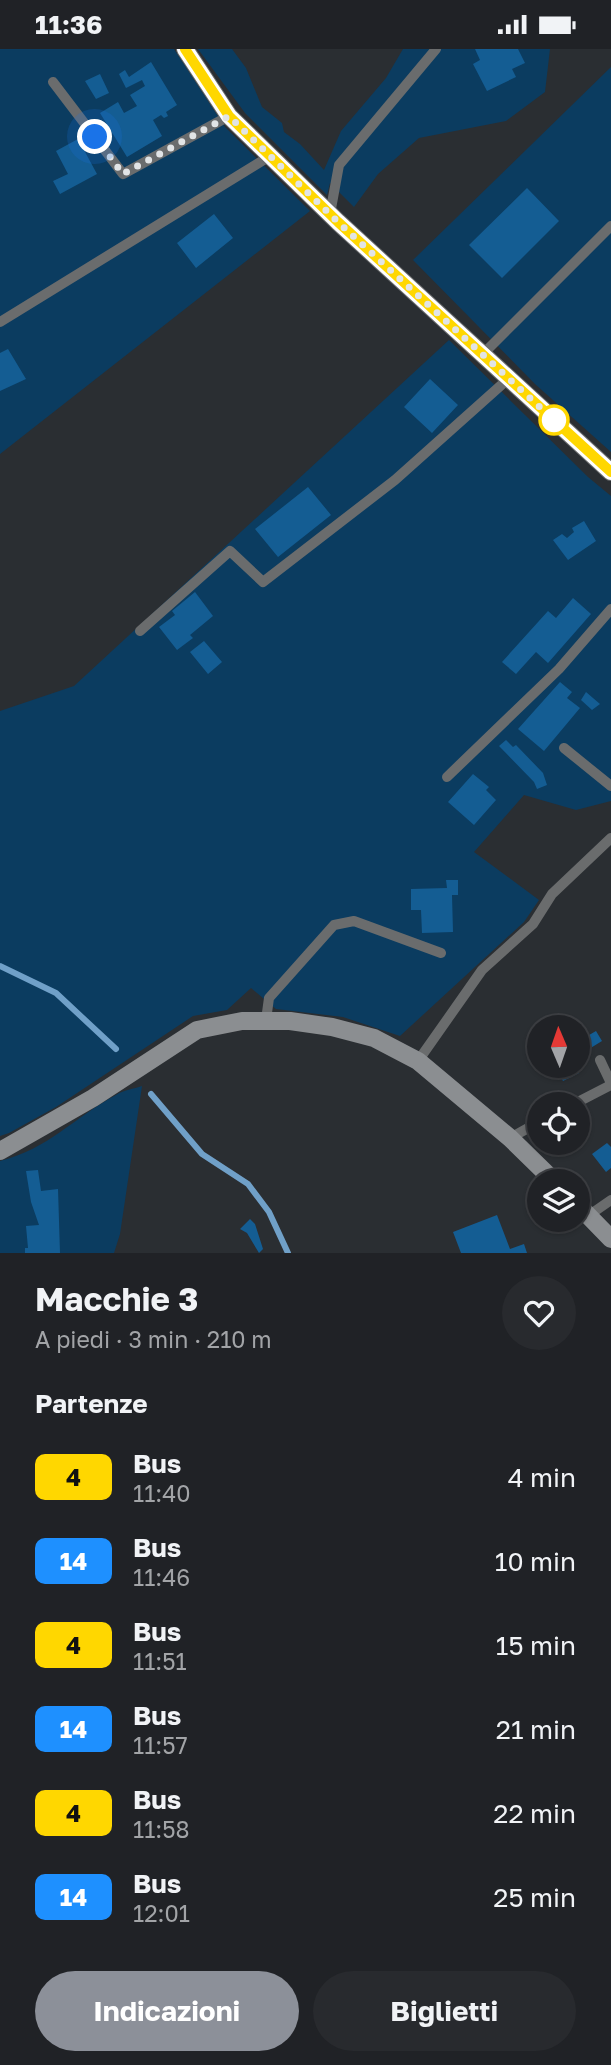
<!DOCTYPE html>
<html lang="it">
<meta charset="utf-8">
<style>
body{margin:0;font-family:"Golos Text",sans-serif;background:#282a2e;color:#f1f3f6;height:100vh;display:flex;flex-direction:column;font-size:26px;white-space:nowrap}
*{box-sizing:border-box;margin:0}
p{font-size:23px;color:#a2a4a7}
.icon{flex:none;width:38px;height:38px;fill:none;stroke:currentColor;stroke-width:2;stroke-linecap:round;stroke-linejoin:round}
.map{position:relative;height:1204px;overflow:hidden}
.sheet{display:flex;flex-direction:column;background:#202226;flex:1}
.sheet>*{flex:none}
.badge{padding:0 14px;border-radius:10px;font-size:24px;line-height:46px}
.needle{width:46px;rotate:358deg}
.tools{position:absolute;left:527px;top:966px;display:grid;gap:14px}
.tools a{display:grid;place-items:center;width:63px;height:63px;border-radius:50%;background:#202226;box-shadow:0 2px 5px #0004,0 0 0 2px #3d3f43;font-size:35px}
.you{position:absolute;width:35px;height:35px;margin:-18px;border:5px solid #fff;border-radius:50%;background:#1a73e8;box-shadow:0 0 0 10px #1a73e833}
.map>.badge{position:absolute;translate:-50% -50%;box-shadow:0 0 0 4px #fff}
h2{padding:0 35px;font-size:26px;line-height:63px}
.round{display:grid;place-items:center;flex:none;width:74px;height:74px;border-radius:37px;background:#282a2e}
.overview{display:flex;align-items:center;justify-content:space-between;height:119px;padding:0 35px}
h1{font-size:33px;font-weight:700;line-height:52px}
.button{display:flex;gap:14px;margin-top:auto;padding:14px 35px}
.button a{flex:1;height:80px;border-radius:42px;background:#8c9099;color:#fff;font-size:28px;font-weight:700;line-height:80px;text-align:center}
.button a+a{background:#282a2e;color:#f1f3f6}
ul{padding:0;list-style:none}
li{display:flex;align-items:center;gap:21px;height:84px;padding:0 35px}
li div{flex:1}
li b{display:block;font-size:26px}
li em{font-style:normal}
li .badge{min-width:77px;font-weight:700;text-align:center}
.status{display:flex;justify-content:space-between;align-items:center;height:49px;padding:0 35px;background:#202226;direction:ltr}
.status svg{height:19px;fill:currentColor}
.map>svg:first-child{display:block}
</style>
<div class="status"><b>11:36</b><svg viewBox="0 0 49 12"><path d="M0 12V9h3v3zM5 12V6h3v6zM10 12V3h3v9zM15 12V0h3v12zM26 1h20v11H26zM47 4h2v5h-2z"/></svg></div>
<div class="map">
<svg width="611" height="1204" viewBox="0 0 611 1204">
<rect width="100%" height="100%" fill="#2a2e32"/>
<path fill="#0b3c60" d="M0 0H174L225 78 310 162 0 405Z
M198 0H232L246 19 262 58 282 74 284 83 300 95 324 121 341 82 386 29 403 0H550L545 43 506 72 419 89 378 125 354 158 330 134 327 146 245 64Z
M611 18V403L535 335 413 211Z
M449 291 588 428 611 447V752L576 761 524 746 474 803 539 851 524 873 400 987 343 968 276 960 251 939 227 961 193 967 56 1058 9 1084 0 1087V662L74 637Z
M142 1037 120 1185 114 1204H0V1112C49 1100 74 1068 116 1046 123 1041 134 1040 142 1037Z"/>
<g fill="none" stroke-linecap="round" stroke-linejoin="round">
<path stroke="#70a0c8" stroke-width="6" d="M0 917 56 944 116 1000
M151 1045 202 1105 248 1135 269 1163 288 1204"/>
</g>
<path fill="#145d93" d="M475 0H518L525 14 512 20 516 28 487 42 473 15 480 11Z
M151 13 177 56 166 63 168 67 164 69 161 66 153 71 162 87 127 108 100 64 118 53 124 64 137 57 130 46 145 37 142 31 126 39 119 25 125 21 129 28Z
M100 25 109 44 96 50 85 32Z
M78 90 97 125 60 145 53 132 68 125 56 102Z
M527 139 559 172 502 229 469 196Z
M214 165 233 189 196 219 177 194Z
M8 300 26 330 0 342V304Z
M430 330 458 356 432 384 404 358Z
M308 438 331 466 278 508 255 480Z
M584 472 596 492 568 511 553 491 562 485 567 489 574 483 572 479Z
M195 543 213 567 190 586 193 589 177 601 159 578 175 566 172 562Z
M573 549 591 565 548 614 536 603 516 625 502 613 548 562 556 569Z
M204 592 222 613 208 625 190 603Z
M560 633 572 643 567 649 580 659 544 702 518 680Z
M586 643 600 655 592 661 581 651Z
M506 691 513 698 516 696 543 724 547 736 537 740 534 733 499 697Z
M473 725 489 738 486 741 496 751 474 776 448 753Z
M446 831H458V846H452L453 883 422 884 421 861H411V840L447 839Z
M596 982 602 992 589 1000 584 989Z
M555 1017H576L579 1024 563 1032Z
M607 1094 611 1098V1119L606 1123 592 1105Z
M38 1121 41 1142 58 1140 60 1204H25V1199H28L26 1177 39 1176 31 1153 26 1122Z
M497 1166 510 1200 524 1195 527 1204H461L453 1183Z
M250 1170 255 1175 263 1200 259 1204 247 1184 240 1180Z"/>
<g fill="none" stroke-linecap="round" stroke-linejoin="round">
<path stroke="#6a6c6d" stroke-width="10" d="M53 33 123 125 229 67
M330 165 339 116 436 0
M0 273 270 107
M482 306 611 177
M140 582 230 502 263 533 395 431 508 330
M564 699 611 737
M447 728 559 620 611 560
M266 971 269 949 334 876 354 872 441 904
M600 1011 611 1034
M418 1012 482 921 533 875 552 845 611 789
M574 1055 611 1036
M510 1089 539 1073
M588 1167 611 1151"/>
<path stroke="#6a6c6d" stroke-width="18" d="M185 0 229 67 338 173 611 423"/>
<path stroke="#8b8e91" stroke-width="18" d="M0 1102 93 1049 197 981 242 972H290L332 978 374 989 418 1012 510 1089 554 1132
M578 1156 611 1190"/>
</g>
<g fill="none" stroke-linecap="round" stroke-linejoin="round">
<defs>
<path id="line" d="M185 0 229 67 338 173 611 423"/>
</defs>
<use href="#line" stroke="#fff" stroke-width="16"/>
<use href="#line" stroke="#ffd700" stroke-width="10"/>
<path stroke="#e1e4e6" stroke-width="7" stroke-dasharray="0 12.6" d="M95 88 123 125 229 67 338 173 554 371"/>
</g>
<circle fill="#fff" stroke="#ffd700" stroke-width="3.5" cx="554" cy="371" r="14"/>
</svg>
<div class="tools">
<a><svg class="needle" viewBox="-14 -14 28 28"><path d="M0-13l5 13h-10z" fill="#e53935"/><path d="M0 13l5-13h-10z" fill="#a2a4a7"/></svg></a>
<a><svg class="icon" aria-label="locate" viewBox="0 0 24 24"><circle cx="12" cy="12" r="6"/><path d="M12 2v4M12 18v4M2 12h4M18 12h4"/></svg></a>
<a><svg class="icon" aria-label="layers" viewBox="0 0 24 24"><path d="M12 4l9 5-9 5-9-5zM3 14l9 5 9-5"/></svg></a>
</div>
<div class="you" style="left:95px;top:88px"></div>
</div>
<section class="sheet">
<div class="overview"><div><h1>Macchie 3</h1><p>A piedi · 3 min · 210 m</p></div><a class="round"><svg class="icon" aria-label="heart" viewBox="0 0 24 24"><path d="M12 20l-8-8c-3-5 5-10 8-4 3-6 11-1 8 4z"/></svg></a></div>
<h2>Partenze</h2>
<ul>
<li><span class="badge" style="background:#ffd700;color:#111">4</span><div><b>Bus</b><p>11:40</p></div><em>4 min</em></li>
<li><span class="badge" style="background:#1e90ff;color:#fff">14</span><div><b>Bus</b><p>11:46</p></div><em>10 min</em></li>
<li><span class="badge" style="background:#ffd700;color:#111">4</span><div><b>Bus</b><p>11:51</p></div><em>15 min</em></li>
<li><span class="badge" style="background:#1e90ff;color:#fff">14</span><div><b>Bus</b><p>11:57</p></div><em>21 min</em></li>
<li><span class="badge" style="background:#ffd700;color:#111">4</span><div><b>Bus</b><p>11:58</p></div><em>22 min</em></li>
<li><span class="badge" style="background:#1e90ff;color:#fff">14</span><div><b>Bus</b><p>12:01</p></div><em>25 min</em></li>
</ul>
<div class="button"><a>Indicazioni</a><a>Biglietti</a></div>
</section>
